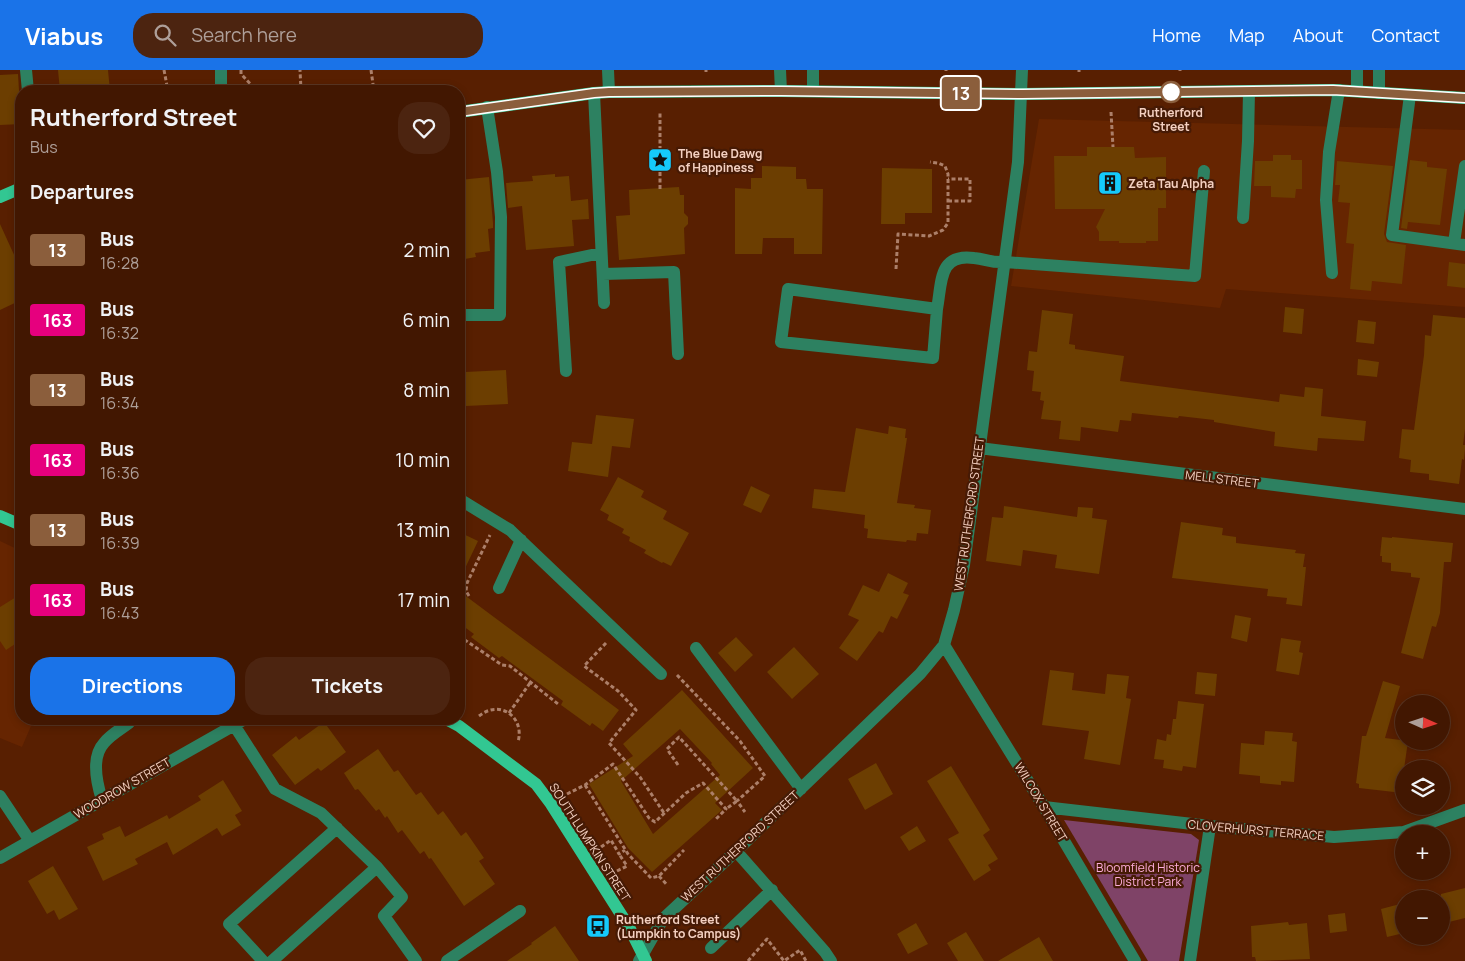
<!DOCTYPE html>
<meta charset="utf-8">
<style>
body{margin:0;font-family:Manrope,sans-serif;background:#4c2410;color:#f1f3f6;height:100vh;display:flex;flex-direction:column;font-size:19px;white-space:nowrap}
*{box-sizing:border-box;margin:0}
p{font-size:16px;color:#ae9f99}
.icon{flex:none;width:28px;height:28px;fill:none;stroke:currentColor;stroke-width:2;stroke-linecap:round;stroke-linejoin:round}
.map{position:relative;flex:1;overflow:hidden}
.details{position:absolute;left:15px;top:15px;width:450px;height:640px;display:flex;flex-direction:column;background:#421701;border-radius:20px;box-shadow:0 2px 8px #0003,0 0 0 1px #5a3623}
.details>*{flex:none}
.badge{padding:0 10px;border-radius:4px;font-size:18px;line-height:32px}
.needle{width:32px;rotate:93deg}
.fabs{position:absolute;left:1395px;top:625px;display:grid;gap:10px}
.fabs a{display:grid;place-items:center;width:55px;height:55px;border-radius:50%;background:#421701;box-shadow:0 2px 8px #0003,0 0 0 1px #5a3623;font-size:25px}
.map>.badge{position:absolute;translate:-50% -50%;box-shadow:0 0 0 2px #fff}
h2{padding:0 15px;font-size:19px;line-height:45px}
.round{display:grid;place-items:center;flex:none;width:52px;height:52px;border-radius:20px;background:#4c2410}
.summary{display:flex;align-items:center;justify-content:space-between;height:85px;padding:0 15px}
h1{font-size:24px;font-weight:700;line-height:38px}
.button{display:flex;gap:10px;margin-top:auto;padding:10px 15px}
.button a{flex:1;height:58px;border-radius:20px;background:#1a73e8;color:#fff;font-size:20px;font-weight:700;line-height:58px;text-align:center}
.button a+a{background:#4c2410;color:#f1f3f6}
ul{padding:0;list-style:none}
li{display:flex;align-items:center;gap:15px;height:70px;padding:0 15px}
li div{flex:1}
li b{display:block;font-size:19px}
li em{font-style:normal}
li .badge{min-width:55px;font-weight:700;text-align:center}
header{display:flex;align-items:center;gap:30px;box-sizing:border-box;height:70px;padding:0 25px;background:#1a73e8;color:#fff}
header strong{font-size:24px}
nav{display:flex;gap:28px;margin-inline-start:auto;font-size:18px}
.search{width:350px;height:45px;background:#4c2410;display:flex;align-items:center;gap:12px;box-sizing:border-box;padding:0 18px;border-radius:20px;color:#ae9f99;font-size:19px}
.map>svg:first-child{display:block}
</style>
<header>
<strong>Viabus</strong>
<div class="search"><svg class="icon" aria-label="search" viewBox="0 0 24 24"><circle cx="10" cy="10" r="6"/><path d="M15 15l6 6"/></svg>Search here</div>
<nav><a>Home</a><a>Map</a><a>About</a><a>Contact</a></nav>
</header>
<div class="map">
<svg width="1465" height="891" viewBox="0 0 1465 891">
<rect width="100%" height="100%" fill="#581f01"/>
<path fill="#662501" d="M1039 49 1465 60V237L1226 219 1220 238 1011 216Z
M0 471 21 481V649H34L22 677 0 668Z"/>
<path fill="#7f4367" d="M1064 750 1191 764 1199 770 1179 891H1148Z"/>
<path fill="#6c3e01" fill-rule="evenodd" d="M58 0H108L110 21H60Z
M18 4 21 54 0 55V5Z
M1087 77H1134L1135 88 1166 87V138H1158V171H1146V173H1119V171H1099V162L1096 157 1105 139H1055L1054 86H1087Z
M1273 85H1291V90H1302V119H1296L1295 128 1271 127V116H1254L1255 91H1273Z
M1410 90 1427 92V97L1447 99 1440 155 1408 152 1407 159 1401 158Z
M1337 91 1393 96 1384 164 1387 172 1406 175 1402 214 1372 211 1371 221 1350 219 1354 174 1346 173 1350 133 1338 132 1340 115H1335Z
M762 96 796 97V109H806L807 119H823L822 184H794V168H763L762 184H735V118L751 119V108H762Z
M882 98 932 99V143H905V154H881Z
M555 104V107L569 106 571 131 588 129 589 149 572 150 574 176 526 180 522 136 508 138 506 113 533 111 532 106Z
M489 107 493 153V158L488 159 490 181 475 183 476 187 459 190V110Z
M679 117 680 125H684V143L688 147V154L684 158 685 184 619 190 616 146 630 145 629 120Z
M0 154 21 200V230L0 240Z
M1449 192 1465 194V218L1447 216Z
M1285 237 1304 239 1302 264 1283 262Z
M1042 240 1073 244 1069 274 1075 275V279L1124 286 1120 311 1279 332 1280 324 1304 327 1305 317 1323 319 1321 346 1366 351 1364 371 1318 368 1317 381 1274 376 1275 362 1214 352V350L1179 346 1178 348 1132 343 1131 351 1120 350 1118 362 1081 357 1080 371 1059 369 1061 351 1041 349 1044 331 1040 330 1041 322 1032 321 1034 301 1027 300 1029 281 1037 282Z
M1433 245 1465 248V359L1463 375H1465V379L1464 390 1462 389 1459 414 1429 410V404L1410 402 1411 390 1399 388 1402 359 1414 360 1424 285 1425 265 1431 266Z
M1358 250 1376 252 1374 274 1356 272Z
M1358 289 1379 292 1377 307 1357 305Z
M506 300 508 334 466 336 465 302Z
M596 345 634 349 630 378 612 376 608 407 568 401 572 372 592 374Z
M889 356 906 359 905 368H907L897 433 915 435 914 438 931 440 928 464 917 463 916 471 907 470 906 472 867 468 868 459 864 458 865 445 812 438 814 419 845 422 856 358 888 364Z
M618 407 644 421 641 427 667 441 663 449 689 463 671 496 663 492 662 493 644 483 646 480 629 471 630 467 622 463 624 459 607 450 609 445 600 440Z
M751 416 770 425 761 443 743 435Z
M1004 436 1077 447 1078 437 1093 438 1092 448 1107 450 1099 504 1055 498 1057 485 1023 480 1021 496 986 491 992 447 1003 448Z
M1181 452 1223 458 1222 465 1236 467V473L1296 480 1295 483 1305 484 1303 497H1306L1302 536 1286 534 1287 528 1267 526 1268 519 1172 508Z
M459 462 478 471 459 511Z
M1382 467 1392 468V467L1453 473 1451 492H1444L1440 543 1436 557 1432 556 1423 589 1401 583 1420 508 1411 507V503L1391 501V493L1382 492V486H1380Z
M888 503 908 513 903 523 909 525 897 549 891 546 883 563 879 561 857 591 839 578 859 550 848 545 863 515 879 522Z
M459 521 619 640 603 661 592 653 590 656 561 635 563 631 502 586 499 588 471 567 474 564 459 553Z
M21 524V570L6 580 0 571V537Z
M1235 545 1251 548 1247 572 1231 568Z
M736 567 753 585 735 602 718 583Z
M1281 568 1301 571 1299 582 1303 583 1299 605 1276 601Z
M794 577 819 604 792 629 767 602Z
M1050 600 1074 603 1072 620 1105 624 1107 604 1129 606 1126 628 1131 629 1120 695 1084 689 1089 661 1042 655Z
M1197 602 1217 604 1215 626 1195 624Z
M1383 611 1400 616 1385 668 1408 671 1404 699 1403 723 1359 718V714L1356 713 1362 666H1366Z
M682 620 753 698 715 733 722 740 652 802 628 778 589 714 633 686 623 674ZM680 659 712 693 711 694 720 705 653 764 621 711Z
M1178 631 1204 634 1196 698 1183 696 1182 701 1163 698 1164 690 1154 689 1157 669 1166 671 1167 664 1171 665 1173 649H1176Z
M324 652 346 682 321 701 318 698 295 715 272 685 296 666 299 670Z
M1265 661 1293 663 1292 671 1297 672 1294 712 1281 711V715L1260 713V706L1239 704 1241 673 1264 675Z
M378 679 394 702 398 700 416 725 421 722 438 745 443 741 461 766 466 762 484 788 479 791 495 814 464 836 431 788 429 789 424 781 420 784 402 760 398 763 387 746 385 748 379 739 376 741 358 719 355 720 344 703Z
M876 693 893 724 865 740 848 709Z
M951 696 990 760 983 765 998 789 988 795 991 800 974 811 948 769 959 763 927 711Z
M223 710 242 741 235 745 241 755 222 766 217 758 173 785 167 772 135 789 138 794 103 811 87 777 104 769 102 764 120 756 125 767 167 745 169 749 201 730 198 726Z
M917 756 926 771 909 781 900 767Z
M53 796 78 839 59 850 54 840 47 844 28 811Z
M1465 818V848L1441 854V824Z
M1404 833V863L1387 867 1381 839Z
M1345 843 1347 861 1330 863 1328 845Z
M1288 852 1289 855 1307 853 1310 889 1256 891 1255 887H1252L1251 856Z
M916 853 928 874 908 884 897 864Z
M555 856 579 891H507L532 874 531 873Z
M966 862 984 891H958L947 873Z
M1039 867 1053 891H998Z"/>
<g fill="none" stroke-linecap="round" stroke-linejoin="round">
<path stroke="#ac7f69" stroke-width="3" stroke-dasharray="4 2.5" stroke-linecap="butt" d="M164 0 168 21
M241 0V4L257 21
M371 0 374 21
M706 0V2
M1079 0V2
M1180 0V1
M946 1V0
M300 21 301 20 300 0
M1111 42 1113 77
M660 119V42
M948 131H970V109H948
M896 199 898 164 929 166 943 160 948 153V104L945 96 938 93 930 92
M469 526 466 521 467 513 490 465
M459 566 502 595 510 596 558 634
M606 573 584 596 618 621 636 640 609 673 640 707 664 743
M677 605 740 671 765 706 737 731 745 742
M509 643 530 613
M479 646C500 629 525 647 518 672
M678 695 667 679 679 667 737 731 726 739
M585 715 628 784 651 808 659 806 684 780
M567 724 585 715 613 694 649 748 655 752 686 723 703 713 726 739 716 749
M601 777 611 770 619 784 625 780
M617 801 627 796 619 784
M659 806 667 815
M748 891 767 869 784 891 800 880 806 891"/>
<path stroke="#2d8161" stroke-width="12" d="M26 0 28 21
M221 0V21
M608 0 609 22
M780 0 781 21
M813 0V21
M1357 0V21
M594 23 604 233
M1379 23V0
M1410 25 1392 165 1465 175
M1243 148 1248 71 1249 21
M1454 173 1465 96
M1332 203 1326 130 1329 82 1339 20
M603 204 674 202 678 284
M937 239 933 288 781 272 788 219 937 239C942 213 938 183 974 188 986 189 991 193 1005 192L1195 206 1204 101
M459 245H500L501 147 497 102 487 37
M566 301 559 192 601 183
M979 378 1465 439
M459 429 510 460 661 604
M499 518 521 470
M944 575 1044 737 1135 891
M696 578 801 719
M234 655 275 719 321 743 377 797 402 827 384 846 416 891
M0 726 30 771
M102 730C97 714 91 687 104 673 110 665 121 659 129 653L130 649
M1044 737 1210 756 1334 767 1404 762 1465 740
M736 781 825 882 831 891
M0 788 245 649
M711 878 772 820
M263 891 229 854 337 758
M272 891 377 797
M447 891 520 841
M639 891 663 849 736 781 920 604 944 575 954 540 964 495 1018 92 1022 0
M1190 891 1210 756"/>
<path stroke="#32c792" stroke-width="12" d="M459 42 594 23 609 22 781 21 1022 24 1333 20 1465 28
M0 127 21 118
M0 446 21 455
M446 649 459 656 536 714 551 734 629 857 646 891"/>
</g>
<g fill="none" stroke-linecap="round" stroke-linejoin="round">
<defs>
<path id="line" d="M459 42 594 23 609 22 781 21 1022 24 1333 20 1465 28"/>
</defs>
<use href="#line" stroke="#fff" stroke-width="11"/>
<use href="#line" stroke="#8b5e3c" stroke-width="8"/>
</g>
<defs>
<symbol id="sight-square" viewBox="-11 -11 22 22"><rect x="-9" y="-9" width="18" height="18" rx="4" fill="#15cafb" stroke="#461a05"/><path d="M0-6L1.8-2.2L6-1.7L2.9 1.2L3.7 5.4L0 3.3L-3.7 5.4L-2.9 1.2L-6-1.7L-1.8-2.2Z" fill="#111"/></symbol>
<symbol id="building-square" viewBox="-11 -11 22 22"><rect x="-9" y="-9" width="18" height="18" rx="4" fill="#15cafb" stroke="#461a05"/><path d="M-4-6H4V6H1V3H-1V6H-4ZM-2.5-4.3h1.7v1.8h-1.7ZM.8-4.3h1.7v1.8H.8ZM-2.5-1h1.7V.8h-1.7ZM.8-1h1.7V.8H.8Z" fill="#111"/></symbol>
<symbol id="bus-square" viewBox="-11 -11 22 22"><rect x="-9" y="-9" width="18" height="18" rx="4" fill="#15cafb" stroke="#461a05"/><path d="M-5-6H5V4H4V6H2V4H-2V6H-4V4H-5ZM-3.5-4V0h7V-4ZM-3.5 1.2v1.5H-2V1.2ZM2 1.2v1.5H3.5V1.2Z" fill="#111"/></symbol>
</defs>
<g fill-rule="evenodd">
<use href="#sight-square" x="646" y="76" width="28" height="28"/>
<use href="#building-square" x="1096" y="99" width="28" height="28"/>
<use href="#bus-square" x="584" y="842" width="28" height="28"/>
</g>
<circle fill="#fff" stroke="#8b5e3c" stroke-width="2.5" cx="1171" cy="22" r="10"/>
<g text-anchor="middle" dominant-baseline="central" stroke-width="4.5" stroke-linejoin="round" paint-order="stroke">
<g font-size="12" font-weight="bold" fill="#f4d0c1" stroke="#461a05">
<text x="1171" y="42">Rutherford<tspan x="1171" dy="14">Street</tspan></text>
</g>
<g font-size="12" font-weight="bold" fill="#f4d0c1" stroke="#461a05" text-anchor="start">
<text x="678" y="83">The Blue Dawg<tspan x="678" dy="14">of Happiness</tspan></text>
<text x="1128" y="113">Zeta Tau Alpha</text>
<text x="616" y="849">Rutherford Street<tspan x="616" dy="14">(Lumpkin to Campus)</tspan></text>
</g>
<g font-size="12" fill="#f4d0c1" stroke="#461a05">
<text transform="translate(1222 409) rotate(7)">MELL STREET</text>
<text transform="translate(969 444) rotate(-82)">WEST RUTHERFORD STREET</text>
<text transform="translate(122 718) rotate(-30)">WOODROW STREET</text>
<text transform="translate(1041 732) rotate(59)">WILCOX STREET</text>
<text transform="translate(1256 760) rotate(5)">CLOVERHURST TERRACE</text>
<text transform="translate(590 772) rotate(57)">SOUTH LUMPKIN STREET</text>
<text transform="translate(740 776) rotate(-43)">WEST RUTHERFORD STREET</text>
</g>
<g font-size="12" fill="#fdaddb" stroke="#461a05">
<text x="1148" y="797">Bloomfield Historic<tspan x="1148" dy="14">District Park</tspan></text>
</g>
</g>
</svg>
<div class="fabs">
<a><svg class="needle" viewBox="-14 -14 28 28"><path d="M0-13l5 13h-10z" fill="#e53935"/><path d="M0 13l5-13h-10z" fill="#ae9f99"/></svg></a>
<a><svg class="icon" aria-label="layers" viewBox="0 0 24 24"><path d="M12 4l9 5-9 5-9-5zM3 14l9 5 9-5"/></svg></a>
<a>+</a>
<a>−</a>
</div>
<b class="badge" style="left:961px;top:23px;background:#8b5e3c;color:#fff">13</b>
<section class="details">
<div class="summary"><div><h1>Rutherford Street</h1><p>Bus</p></div><a class="round"><svg class="icon" aria-label="heart" viewBox="0 0 24 24"><path d="M12 20l-8-8c-3-5 5-10 8-4 3-6 11-1 8 4z"/></svg></a></div>
<h2>Departures</h2>
<ul>
<li><span class="badge" style="background:#8b5e3c;color:#fff">13</span><div><b>Bus</b><p>16:28</p></div><em>2 min</em></li>
<li><span class="badge" style="background:#e6007e;color:#fff">163</span><div><b>Bus</b><p>16:32</p></div><em>6 min</em></li>
<li><span class="badge" style="background:#8b5e3c;color:#fff">13</span><div><b>Bus</b><p>16:34</p></div><em>8 min</em></li>
<li><span class="badge" style="background:#e6007e;color:#fff">163</span><div><b>Bus</b><p>16:36</p></div><em>10 min</em></li>
<li><span class="badge" style="background:#8b5e3c;color:#fff">13</span><div><b>Bus</b><p>16:39</p></div><em>13 min</em></li>
<li><span class="badge" style="background:#e6007e;color:#fff">163</span><div><b>Bus</b><p>16:43</p></div><em>17 min</em></li>
</ul>
<div class="button"><a>Directions</a><a>Tickets</a></div>
</section>
</div>
